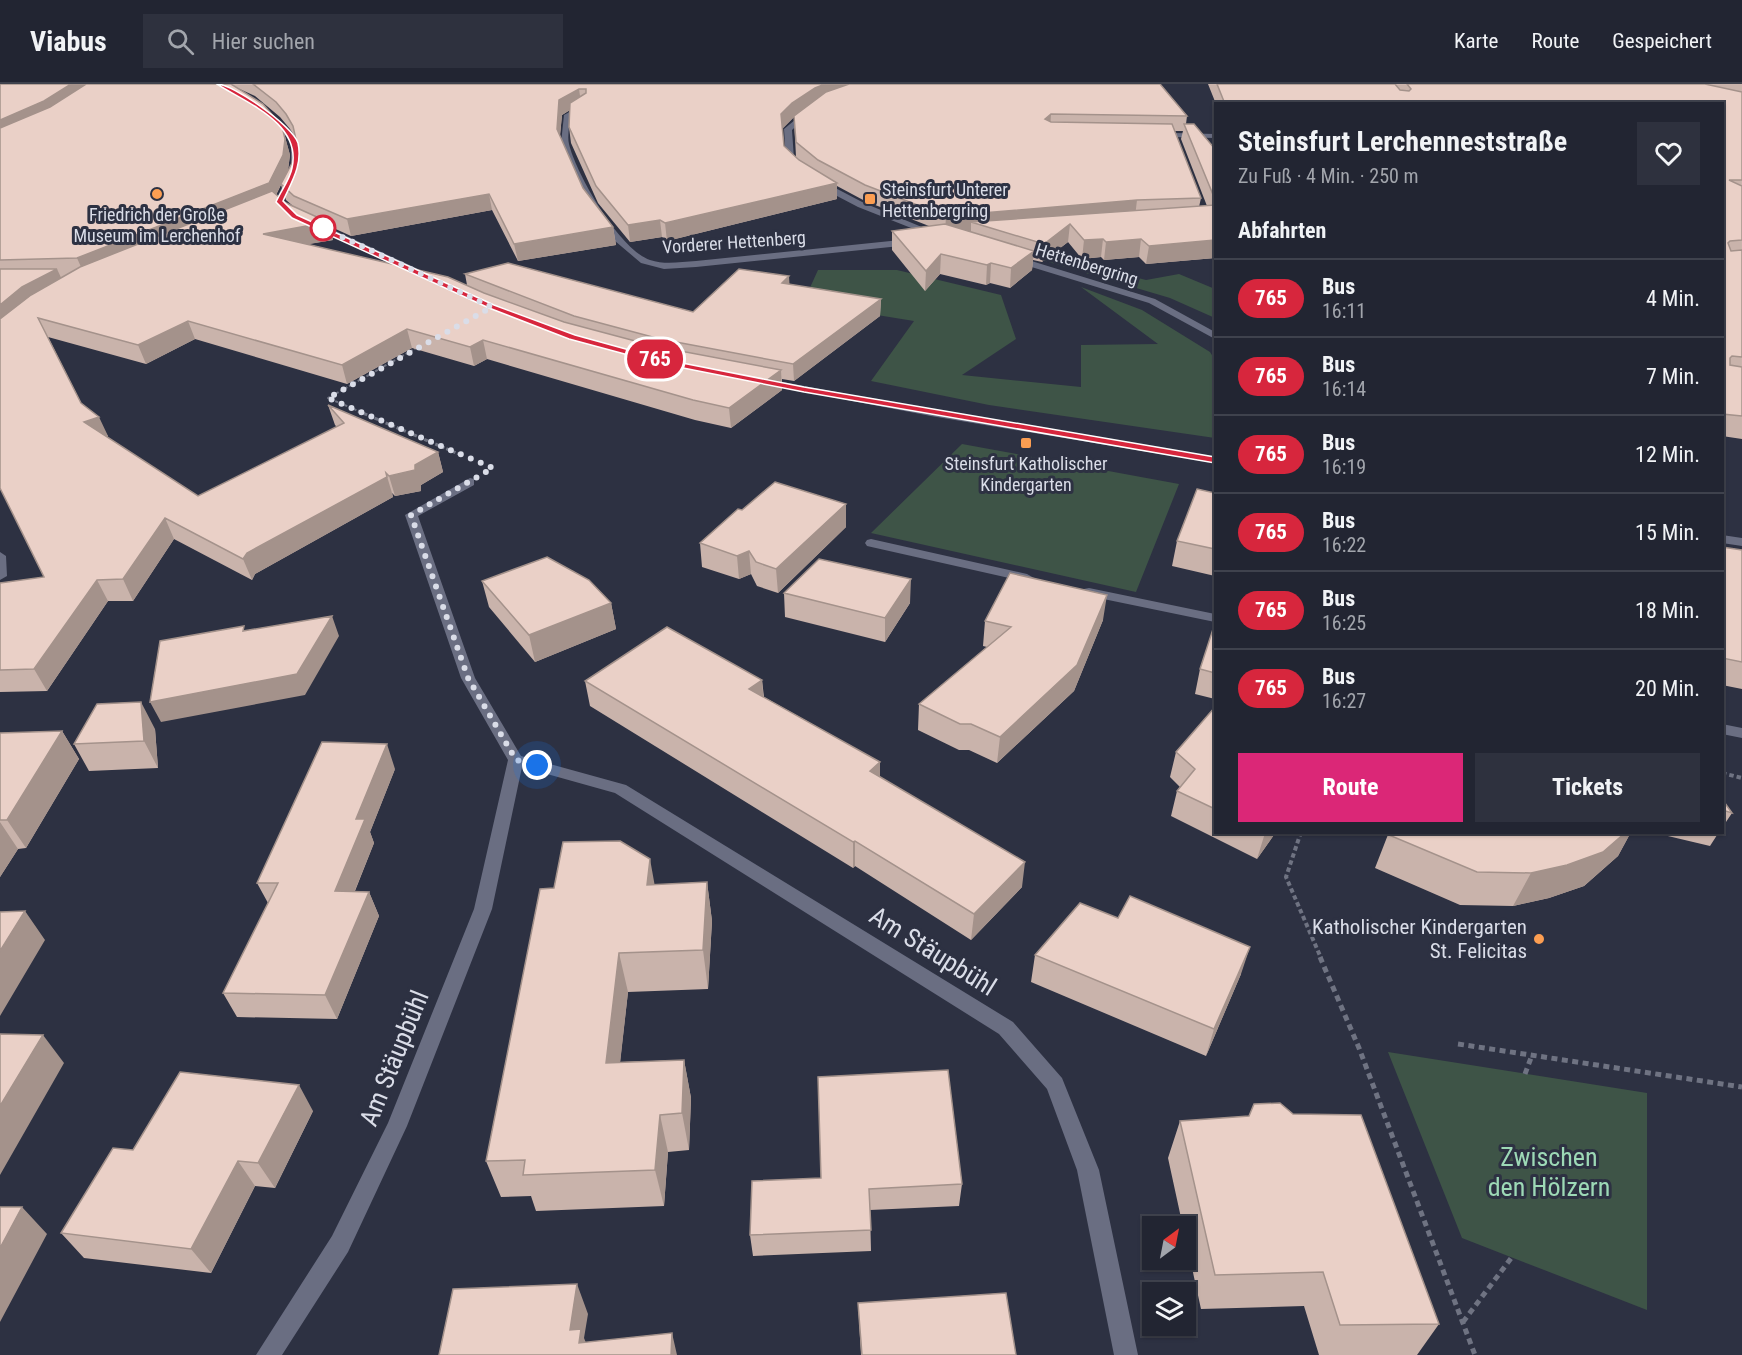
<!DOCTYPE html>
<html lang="de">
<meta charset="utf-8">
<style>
body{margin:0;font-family:"Roboto Condensed",sans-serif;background:#2e313e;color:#f1f3f6;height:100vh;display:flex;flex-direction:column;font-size:22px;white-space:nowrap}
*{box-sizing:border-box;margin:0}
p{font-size:20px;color:#a2a5ac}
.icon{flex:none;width:33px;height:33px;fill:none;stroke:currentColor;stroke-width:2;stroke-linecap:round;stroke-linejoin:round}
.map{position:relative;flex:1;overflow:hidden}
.panel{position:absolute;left:1214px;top:18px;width:510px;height:732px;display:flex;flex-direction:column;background:#222532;border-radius:0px;box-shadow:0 2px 4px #0004,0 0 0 2px #3f424d}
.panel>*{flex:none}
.badge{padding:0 12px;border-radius:20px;font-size:21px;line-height:39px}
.needle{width:39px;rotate:32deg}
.controls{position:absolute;left:1142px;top:1132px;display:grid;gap:12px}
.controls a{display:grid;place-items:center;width:54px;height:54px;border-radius:0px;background:#222532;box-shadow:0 2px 4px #0004,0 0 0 2px #3f424d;font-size:30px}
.you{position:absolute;width:30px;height:30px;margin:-15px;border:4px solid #fff;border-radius:50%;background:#1a73e8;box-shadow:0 0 0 9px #1a73e833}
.map>.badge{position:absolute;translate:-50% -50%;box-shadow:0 0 0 3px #fff}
h2{padding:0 24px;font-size:22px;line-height:54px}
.round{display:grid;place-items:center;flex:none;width:63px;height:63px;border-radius:0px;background:#2e313e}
.headline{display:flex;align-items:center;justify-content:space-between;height:102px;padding:0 24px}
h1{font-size:28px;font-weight:700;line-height:45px}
.cta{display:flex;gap:12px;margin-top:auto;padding:12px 24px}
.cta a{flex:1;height:69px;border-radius:0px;background:#db2777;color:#fff;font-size:24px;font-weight:700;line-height:69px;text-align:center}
.cta a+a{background:#2e313e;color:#f1f3f6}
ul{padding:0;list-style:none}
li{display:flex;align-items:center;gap:18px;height:78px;padding:0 24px;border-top:2px solid #3f424d}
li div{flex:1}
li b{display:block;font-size:22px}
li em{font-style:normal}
li .badge{min-width:66px;font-weight:700;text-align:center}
header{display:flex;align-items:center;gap:36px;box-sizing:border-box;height:84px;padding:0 30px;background:#222532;border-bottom:2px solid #3f424d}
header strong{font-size:28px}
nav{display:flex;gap:33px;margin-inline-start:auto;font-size:21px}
.search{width:420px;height:54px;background:#2e313e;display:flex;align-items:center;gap:15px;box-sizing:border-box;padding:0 21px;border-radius:0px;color:#a2a5ac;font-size:22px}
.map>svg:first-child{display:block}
</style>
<header>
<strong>Viabus</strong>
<div class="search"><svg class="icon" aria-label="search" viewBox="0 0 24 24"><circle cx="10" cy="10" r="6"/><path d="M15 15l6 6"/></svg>Hier suchen</div>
<nav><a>Karte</a><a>Route</a><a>Gespeichert</a></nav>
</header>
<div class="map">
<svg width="1742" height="1271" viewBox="0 0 1742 1271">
<rect width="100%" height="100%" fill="#2d3142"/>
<path fill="#3e5447" d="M1012 162 1146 196 1179 190 1215 205V234L1170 214 1015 168Z
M818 186H897L1001 211 1016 255 962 291 1081 303V261L1158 260 1081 203 1142 226 1210 268 1215 276V354L989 321 871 297 914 237 803 219Z
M962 360 1179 400 1136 508 871 449Z
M1388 968 1647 1009V1226L1462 1154Z"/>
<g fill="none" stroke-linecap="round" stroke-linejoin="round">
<path stroke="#6f7382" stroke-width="2" stroke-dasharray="3 2" stroke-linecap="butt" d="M361 328 328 314 420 262"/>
<path stroke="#6f7382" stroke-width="3" stroke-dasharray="4 2" stroke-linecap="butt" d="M358 327 461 371"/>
<path stroke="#6f7382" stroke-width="4" stroke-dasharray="4.5 3" stroke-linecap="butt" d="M1722 689 1742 694
M1301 748 1286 793 1321 874"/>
<path stroke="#6f7382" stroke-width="5" stroke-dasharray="6 4.5" stroke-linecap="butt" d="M1320 873 1359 964 1475 1271
M1458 960 1742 1003
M1525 990 1532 971
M1463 1238 1512 1173"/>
<path fill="#6a6e82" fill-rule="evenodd" d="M582 21 587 22 570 32C570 40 567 52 569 60 576 90 620 166 650 176 665 181 680 178 696 177L910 155 914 158 910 161 696 183 664 185 641 179 615 157 588 120 561 59 564 31Z
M807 26 812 27 792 46 794 75 802 83 798 85 786 76 784 45Z
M269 28 299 58V84L283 118 279 120 275 118 291 84V58L267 31Z
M1174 49 1215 50V54L1171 53Z
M816 97H822L864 119 941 151 934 153 858 123 816 101Z
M314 137 429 190 431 192 423 194 311 142 310 140Z
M1015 172 1155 215 1215 248V255L1149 219 1012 177 1011 175Z
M762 294 931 326 1215 373V379L931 332 758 299V295Z
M470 394 474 395V401L418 432 475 594 521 672 626 701 1013 938 1062 994 1099 1086 1138 1271H1114L1077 1086 1047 1005 999 950 615 709 522 683 492 825 407 1042 348 1168 282 1271H256L332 1152 388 1039 474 825 508 676 461 594 405 431Z
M1722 451 1742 454V462L1722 459Z
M871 455 1027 490 1034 494 1027 498 867 462 865 459 867 456Z
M0 468 6 472 7 492 0 496Z
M1089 504 1215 530V538L1084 511 1082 508 1084 505Z
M1722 640 1742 644V654L1722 650Z"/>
</g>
<path fill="#c9b3ab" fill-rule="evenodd" d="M0 0H1160L1187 32 1186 40 1215 65V174L1146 180 1139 173 1104 176 1101 173 1082 175 1068 158 1042 178 1033 176 1032 186 1010 204 990 199 986 201 940 190 925 207 892 166V147L929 142 865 117 837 102V115L667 157 662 153 630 158 598 119 571 59 569 43 570 26 562 31 560 52 583 104 613 143 616 161 518 177 492 126 351 152 329 142 333 156 308 160 467 201 465 190 693 228 789 192V201L881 215 880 232 794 297 782 295V306L731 344 695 336 487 275 474 282 412 264 347 300 195 255 146 280 48 253 81 319 108 352 107 353 198 412 337 343 335 341 328 321 438 368 443 388 421 401V407L395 412 392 409 393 413 255 490 252 496 174 455 133 517H108L47 607 0 608V499L44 493 0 404ZM233 2 255 12 280 33 290 45 296 54 297 60 292 79 288 86 290 71 282 42ZM794 33 796 73 784 62 782 45ZM1174 47H1183L1181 55 1207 122 1199 123 1201 114ZM281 101 286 116 293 122 286 119 276 111Z
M1208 0H1742V355L1722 352V20H1216Z
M1215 409V492L1172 482 1177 457Z
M742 426 846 443 778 509 757 502 751 490 739 495 702 483 700 459Z
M1722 463 1742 466V605L1722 601Z
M482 497 611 519 616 545 535 578 489 523Z
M784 509 910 519 885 558 785 533Z
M1103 536 1074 607 997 679 969 666H959L918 646 919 620 987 563 983 562 985 537Z
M1215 539V615L1195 610 1200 585Z
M762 596 764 613 880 678V693L1022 803 971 856 855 782 853 784 590 622 585 597Z
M1215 623V748H1276L1257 775 1171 732 1177 707 1180 703 1170 693 1176 668Z
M155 645 158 684 89 687 74 660Z
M62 647 79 675 26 764 18 765 0 793V649Z
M395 685 370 748 374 759 355 807 369 808 379 832 337 935 237 933 223 909 268 819 257 799Z
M1722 715 1732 729 1722 744Z
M1389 748H1631L1618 772 1584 802 1549 814 1513 822 1460 821 1375 784Z
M1651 748H1719L1710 762Z
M707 798 712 837 708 905 628 908 620 978 684 976 691 1014 689 1066 668 1068 664 1122 536 1127 531 1112 501 1113 486 1077 655 801Z
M1035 871 1241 890 1206 972 1031 898Z
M313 1027 275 1104 255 1102 211 1189 84 1174 61 1149 133 1066Z
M1180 1037 1439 1240 1417 1271H1319L1304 1222 1201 1225 1185 1152V1143H1183L1168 1074Z
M752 1097 962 1100 959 1122 870 1126 871 1167 753 1172 750 1151Z
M858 1219 1016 1271H861Z"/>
<path fill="#a4928b" d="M71 0H98L0 55V36Z
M825 0H871L815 19 793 34 782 45 781 30 792 19 815 4Z
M579 5 581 19 562 31 559 60 557 45 559 16Z
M1051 30 1050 45 1045 35Z
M282 42 290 71 288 86 274 115 85 192 77 174Z
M837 99V115L667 157 665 139Z
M489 110 492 126 351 152 347 135Z
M1137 116 1135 133 971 138V147L945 149 946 132Z
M660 136 662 153 630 158 628 141Z
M328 138 333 156 269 167 263 150Z
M1070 140 1068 158 1042 178 1044 160Z
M613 143 616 161 518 177 514 160Z
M1103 155 1101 173 1082 175 1084 156Z
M1141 155 1139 173 1104 176 1106 158Z
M1215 156V174L1146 180 1149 162Z
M1034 167 1032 186 1010 204 1011 184Z
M941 170 940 190 925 207 926 187Z
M991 179 990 199 986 201 987 181Z
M57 185 65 202 0 247V221L22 203Z
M789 192 790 209 782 199Z
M881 215 880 232 794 297 793 280Z
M188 237 195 255 146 280 138 261Z
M407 245 412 264 347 300 342 281Z
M483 256 487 275 474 282 470 263Z
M781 286 782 306 731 344 729 324Z
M99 333 108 352 93 358 84 338Z
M438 368 443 388 421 401V407L395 412 389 392 415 381Z
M386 389 392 409 393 413 255 490 252 496 243 475 247 469Z
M846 420V443L778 509 776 485Z
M165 434 174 455 133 517 123 495Z
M749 467 751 490 739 495 737 472Z
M911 495 910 519 885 558V534Z
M97 496 108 517 47 607 34 585Z
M1107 511 1103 536 1074 607 997 679 1000 653Z
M611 519 616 545 535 578 529 551Z
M332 532 339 552 305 611 161 638 150 618Z
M762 596 764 621 749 605Z
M141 618 155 645 158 684 144 657Z
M62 647 79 675 26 764 7 736Z
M387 660 395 685 370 748 374 759 345 831 335 807 356 735Z
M880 678V704L870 687Z
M0 738 18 765 0 793Z
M1265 748H1276L1257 775 1265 749Z
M1626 748H1631L1618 772 1584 802 1549 814 1513 822 1531 789Z
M855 757V782L853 784V758Z
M650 775 657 814 647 801Z
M1025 778 1022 803 971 856 974 830Z
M707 798 712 837 708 905 703 866Z
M369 808 379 832 337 935 325 911Z
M25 827 45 856 0 932V867Z
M1250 863 1241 890 1206 972 1214 945Z
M619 869 628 908 616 1016 606 979Z
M43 951 64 979 0 1091V1022Z
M684 976 691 1014 689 1066 682 1029Z
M299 1001 313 1027 275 1104 258 1079Z
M660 1031 668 1068 664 1122 655 1086Z
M238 1077 255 1102 211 1189 191 1165Z
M22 1123 47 1150 0 1238V1164Z
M577 1200 588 1230 584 1254 591 1271 582 1267 570 1246Z
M672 1249 677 1271H671Z"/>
<path fill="#ead0c7" stroke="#a4928b" stroke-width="1.5" d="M0 0H71L44 17 0 36Z
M86 0H231L263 20 282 42 285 55 283 71 269 99 77 174 0 176V44L50 23Z
M253 0H825L815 4 792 19 781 30 784 62 799 76 837 99 665 139 660 136 628 141 596 102 569 43 570 19 586 9V5H579L559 16 557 45 583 104 613 143 514 160 489 110 347 135 294 112 281 100 292 79 297 60 293 42 286 30 276 18Z
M849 0H1160L1187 32 1051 30 1045 35 1051 38 1172 40 1201 114 1137 116 946 132 865 101 818 76 796 58 794 32 826 8Z
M1217 0H1395L1400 6 1409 7 1411 5 1407 0H1705L1742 8V96H1729L1742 102V156L1730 157 1728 159 1731 167 1742 166V273L1732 272 1730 274V281L1742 283V332L1722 330V20H1225Z
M1184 40H1194L1215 65V114L1214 113Z
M272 107 286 119 328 138 263 150 448 193 484 209 564 238 654 262 781 286 729 324 693 316 483 256 470 263 407 245 342 281 188 237 138 261 38 234 81 319 99 333 84 338 198 412 344 339 328 321 438 368 415 381V386L389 392 386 389 387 393 247 469 243 475 165 434 123 495 97 496 34 585 0 586V499L44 493 0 404V235L31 211 80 183Z
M1215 121V156L1149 162 1141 155 1106 158 1103 155 1084 156 1070 140 1044 160 971 138Z
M945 140 1034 167 1011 184 991 179 987 181 941 170 926 187 892 147Z
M508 179 693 228 739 185 789 192 782 199 881 215 793 280 660 255 574 232 465 190Z
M0 185H57L22 203 0 221Z
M775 398 846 420 776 485 756 478 749 467 737 472 700 459 738 425 742 426Z
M1197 405 1215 409V465L1177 457Z
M1722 463 1742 466V578L1722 574Z
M547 473 589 496 611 519 529 551 482 497Z
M819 475 911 495 885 534 784 509Z
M1010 489 1107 511 1077 581 1000 653 971 640H960L919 620 1011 543 985 537Z
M332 532 297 590 150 618 160 557 244 542 243 547Z
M1215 539V589L1200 585Z
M667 543 762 596 749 605 880 678 870 687 1025 778 974 830 855 757 853 758 585 597Z
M141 618 144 657 74 660 97 620Z
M1215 623V725L1177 707 1195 685 1176 668Z
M62 647 7 736H0V649Z
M322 658 387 660 356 735H365L335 807 369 808 325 911 223 909 278 799H257Z
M1722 715 1732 729 1722 726Z
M1389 748H1626L1603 768 1567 781 1531 789 1477 788 1389 751Z
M620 757 650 775 647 801 707 798 703 866 619 869 606 979 684 976 682 1029 660 1031 655 1086 523 1091 525 1076 486 1077 540 805 554 804 563 758Z
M1130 812 1250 863 1214 945 1035 871 1080 819 1118 834Z
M25 827 0 867V828Z
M0 950 43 951 0 1022Z
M948 986 962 1100 869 1105 871 1146 750 1151 752 1097 821 1094 818 993Z
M180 988 299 1001 258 1079 238 1077 191 1165 61 1149 113 1064 133 1066Z
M1280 1019 1293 1030 1361 1031 1439 1240 1340 1241 1323 1188 1215 1191 1180 1037 1249 1032 1254 1020Z
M0 1123H22L0 1164Z
M577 1200 570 1246 581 1245 579 1259 672 1249 671 1271H439L453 1205Z
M1006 1209 1016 1271H862L858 1219Z"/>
<path fill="#d7263d" stroke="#fff" stroke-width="1.5" d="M217 0C233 0 293 42 298 59 303 81 291 99 283 117L297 131 494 221 575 251 662 275 804 303 1215 373 1220 376 1215 379 804 308 658 279 569 255 489 224 292 134 276 118C281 107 290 95 292 84 302 39 246 19 217 0Z"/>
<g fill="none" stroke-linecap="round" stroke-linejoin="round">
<path stroke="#dadde8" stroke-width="6" stroke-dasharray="0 10.8" d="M323 144 492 223 328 314 493 384 411 431 468 594 516 676 537 681"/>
</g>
<g fill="#fc9e52" stroke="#2d3142" stroke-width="2">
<circle cx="157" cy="110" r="6"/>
<rect x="864" y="109" width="12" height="12" rx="3"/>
<rect x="1020" y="353" width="12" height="12" rx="3"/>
<circle cx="1539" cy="855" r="6"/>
</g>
<circle fill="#fff" stroke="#d7263d" stroke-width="3" cx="323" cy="144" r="12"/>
<g text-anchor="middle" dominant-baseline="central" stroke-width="6" stroke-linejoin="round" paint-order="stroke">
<g font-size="18" fill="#dadde8" stroke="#2d3142">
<text x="882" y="105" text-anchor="start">Steinsfurt Unterer<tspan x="882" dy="21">Hettenbergring</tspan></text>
<text x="157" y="130">Friedrich der Große<tspan x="157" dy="21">Museum im Lerchenhof</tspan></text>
<text x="1026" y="379">Steinsfurt Katholischer<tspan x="1026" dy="21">Kindergarten</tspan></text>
</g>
<g font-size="18" fill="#dadde8" stroke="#2d3142">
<text transform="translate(734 158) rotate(-4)">Vorderer Hettenberg</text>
<text transform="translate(1087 180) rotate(17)">Hettenbergring</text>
</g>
<g font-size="21" fill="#dadde8" stroke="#2d3142" text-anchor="end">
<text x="1527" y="843">Katholischer Kindergarten<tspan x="1527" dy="24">St. Felicitas</tspan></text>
</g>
<g font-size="26" fill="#dadde8" stroke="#2d3142">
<text transform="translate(933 867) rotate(32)">Am Stäupbühl</text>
<text transform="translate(394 974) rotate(-68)">Am Stäupbühl</text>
</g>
<g font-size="26" fill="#9dd9b6" stroke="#2d3142">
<text x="1549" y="1073">Zwischen<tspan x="1549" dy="30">den Hölzern</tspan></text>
</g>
</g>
</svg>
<div class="controls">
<a><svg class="needle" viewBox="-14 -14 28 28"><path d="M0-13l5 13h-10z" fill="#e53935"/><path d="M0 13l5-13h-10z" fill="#a2a5ac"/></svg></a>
<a><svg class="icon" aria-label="layers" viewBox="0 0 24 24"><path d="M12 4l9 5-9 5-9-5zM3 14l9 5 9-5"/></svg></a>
</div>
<div class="you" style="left:537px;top:681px"></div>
<b class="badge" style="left:655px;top:275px;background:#d7263d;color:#fff">765</b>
<section class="panel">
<div class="headline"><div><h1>Steinsfurt Lerchenneststraße</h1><p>Zu Fuß · 4 Min. · 250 m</p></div><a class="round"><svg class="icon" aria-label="heart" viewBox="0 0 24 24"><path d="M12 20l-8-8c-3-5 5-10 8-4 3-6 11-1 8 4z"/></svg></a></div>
<h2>Abfahrten</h2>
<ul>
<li><span class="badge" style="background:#d7263d;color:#fff">765</span><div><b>Bus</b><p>16:11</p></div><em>4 Min.</em></li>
<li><span class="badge" style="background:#d7263d;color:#fff">765</span><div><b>Bus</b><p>16:14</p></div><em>7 Min.</em></li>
<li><span class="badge" style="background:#d7263d;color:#fff">765</span><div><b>Bus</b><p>16:19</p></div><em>12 Min.</em></li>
<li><span class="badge" style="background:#d7263d;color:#fff">765</span><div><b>Bus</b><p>16:22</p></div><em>15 Min.</em></li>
<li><span class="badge" style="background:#d7263d;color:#fff">765</span><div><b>Bus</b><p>16:25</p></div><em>18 Min.</em></li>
<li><span class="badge" style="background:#d7263d;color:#fff">765</span><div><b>Bus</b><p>16:27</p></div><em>20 Min.</em></li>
</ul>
<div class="cta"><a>Route</a><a>Tickets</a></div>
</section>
</div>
